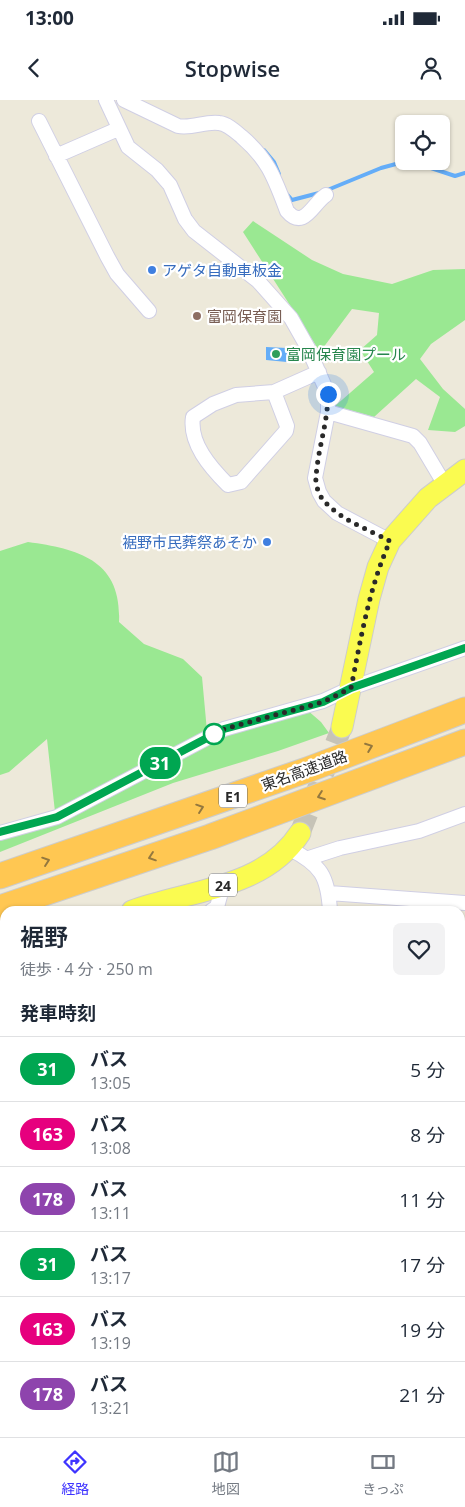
<!DOCTYPE html>
<html lang="ja">
<meta charset="utf-8">
<style>
body{margin:0;font-family:"Open Sans","Noto Sans JP",sans-serif;background:#f2f2f3;color:#1f2937;height:100vh;display:flex;flex-direction:column;font-size:19px;white-space:nowrap}
*{box-sizing:border-box;margin:0}
p{font-size:16px;color:#747a83}
.icon{flex:none;width:28px;height:28px;fill:none;stroke:currentColor;stroke-width:2;stroke-linecap:round;stroke-linejoin:round}
.map{position:relative;flex:1;overflow:hidden}
.details{position:absolute;left:0px;top:806px;width:465px;height:531px;display:flex;flex-direction:column;background:#fff;border-radius:15px 15px 0 0;box-shadow:0 1px 4px #0004}
.details>*{flex:none}
.badge{padding:0 10px;border-radius:16px;font-size:18px;line-height:32px}
.buttons{position:absolute;left:395px;top:15px;display:grid;gap:10px}
.buttons a{display:grid;place-items:center;width:55px;height:55px;border-radius:8px;background:#fff;box-shadow:0 1px 4px #0004;font-size:25px}
.you{position:absolute;width:25px;height:25px;margin:-12px;border:4px solid #fff;border-radius:50%;background:#1a73e8;box-shadow:0 0 0 8px #1a73e833}
.map>.badge{position:absolute;translate:-50% -50%;box-shadow:0 0 0 2px #fff}
h2{padding:0 20px;font-size:19px;line-height:45px}
.round{display:grid;place-items:center;flex:none;width:52px;height:52px;border-radius:8px;background:#f2f2f3}
.headline{display:flex;align-items:center;justify-content:space-between;height:85px;padding:0 20px}
h1{font-size:24px;font-weight:600;line-height:38px}
ul{padding:0;list-style:none}
li{display:flex;align-items:center;gap:15px;height:65px;padding:0 20px;border-top:1px solid #e0e1e3}
li div{flex:1}
li b{display:block;font-size:19px}
li em{font-style:normal}
li .badge{min-width:55px;font-weight:700;text-align:center}
.status{display:flex;justify-content:space-between;align-items:center;height:35px;padding:0 25px;background:#fff;direction:ltr}
.status svg{height:14px;fill:currentColor}
header{display:flex;justify-content:space-between;align-items:center;height:65px;padding:0 20px;background:#fff;font-size:22px;font-weight:600}
.tab-bar{display:flex;justify-content:space-around;align-items:center;height:70px;border-top:1px solid #e0e1e3;background:#fff;font-size:14px;color:#747a83}
.tab-bar a{display:grid;justify-items:center;gap:2px}
.tab-bar .current{color:#3f34ff}
.map>svg:first-child{display:block}
</style>
<div class="status"><b>13:00</b><svg viewBox="0 0 49 12"><path d="M0 12V9h3v3zM5 12V6h3v6zM10 12V3h3v9zM15 12V0h3v12zM26 1h20v11H26zM47 4h2v5h-2z"/></svg></div>
<header><svg class="icon" aria-label="back" viewBox="0 0 24 24"><path d="M15 5l-7 7 7 7"/></svg>Stopwise<svg class="icon" aria-label="person" viewBox="0 0 24 24"><circle cx="12" cy="8" r="4"/><path d="M4 21q1-7 8-7t8 7"/></svg></header>
<div class="map">
<svg width="465" height="1337" viewBox="0 0 465 1337">
<rect width="100%" height="100%" fill="#ede9da"/>
<path fill="#9ae892" d="M253 121 312 160 343 174 392 184 433 170 465 169V220L431 244 420 259 443 289 465 309V326L455 332 428 330 440 297 416 279 374 317 335 306 374 272 360 250 377 235 379 213 352 209 320 252 243 132Z
M28 442C80 449 122 461 119 522L144 544 183 559 202 577 208 642 230 633 306 609 321 622 329 633 278 651 173 683 0 752V738L56 721 47 639 9 672 0 675V451Z
M465 1157V1304L460 1308V1161Z
M254 1333V1332L438 1333 437 1337H256Z"/>
<path fill="#64adf8" d="M266 247 287 248V262L266 260Z"/>
<g fill="none" stroke-linecap="round" stroke-linejoin="round">
<path stroke="#64adf8" stroke-width="4" d="M264 50 274 62 279 74
M410 61 455 76 465 73
M325 91 381 68 407 61
M285 92 292 100 319 93"/>
<path stroke="#64adf8" stroke-width="24" d="M460 1217 465 1211
M355 1337 357 1332"/>
<path stroke="#c6c3b7" stroke-width="21" stroke-dasharray="21 11" stroke-linecap="butt" d="M300 733 342 627"/>
<defs>
<path id="street" d="M106 0 128 47 157 70 170 85 185 119 194 131 258 181 291 218 308 248 328 294V312L315 378 319 392 324 401 337 413 390 441
M124 0 178 26C192 29 205 21 219 23 228 24 236 32 242 37 269 60 275 80 287 111 304 131 313 103 326 95
M39 21 107 156 117 174 149 211
M56 56 118 29
M274 292 287 326 286 331 241 382 228 385C210 367 189 343 193 317L213 304 236 295 274 292 319 272
M328 312 413 336 420 343 445 385
M0 733 57 717 224 629 323 601 351 588 465 548
M290 749C321 765 328 776 330 811
M309 758 340 748 419 731 465 714
M329 793 465 803
M211 811 217 807 223 785
M0 859 5 857
M460 1093 465 1100
M0 1325 5 1320
M51 1332 55 1337"/>
<path id="primary" d="M342 627 369 499 378 467 390 441 428 398 465 370
M132 811C189 790 264 789 300 733
M0 920 5 914"/>
<path id="highway" d="M0 776 307 670 465 610
M0 808 210 737 465 642"/>
</defs>
<use href="#street" stroke="#d0cfe4" stroke-width="16"/>
<use href="#primary" stroke="#ccc" stroke-width="23"/>
<use href="#highway" stroke="#ccc" stroke-width="27"/>
<use href="#street" stroke="#fff" stroke-width="14"/>
<use href="#primary" stroke="#fafb50" stroke-width="21"/>
<use href="#highway" stroke="#ffc752" stroke-width="25"/>
</g>
<defs><path id="oneway-chevron" d="M-2-3.5L2.5 0L-2 3.5" fill="none" stroke-width="1.6" stroke-linecap="round" stroke-linejoin="round" transform="scale(1.25)"/></defs>
<g stroke="#94783e">
<use href="#oneway-chevron" transform="translate(369 647) rotate(-21)"/>
<use href="#oneway-chevron" transform="translate(321 696) rotate(160)"/>
<use href="#oneway-chevron" transform="translate(200 708) rotate(-19)"/>
<use href="#oneway-chevron" transform="translate(152 757) rotate(161)"/>
<use href="#oneway-chevron" transform="translate(46 761) rotate(-19)"/>
</g>
<g fill="none" stroke-linecap="round" stroke-linejoin="round">
<defs>
<path id="line" d="M0 732 57 717 224 629 323 602 351 588 465 548"/>
</defs>
<use href="#line" stroke="#fff" stroke-width="11"/>
<use href="#line" stroke="#00a651" stroke-width="8"/>
<path stroke="#292929" stroke-width="5" stroke-dasharray="0 9" d="M214 634 207 638 224 629 323 602 351 588C361 538 369 488 390 441 369 430 341 420 324 401 319 396 315 384 316 377 318 348 328 322 328 294"/>
</g>
<g fill="#3f7fe0" stroke="#fff" stroke-width="2">
<circle cx="152" cy="170" r="5"/>
<circle cx="267" cy="442" r="5"/>
</g>
<circle fill="#8d6e63" stroke="#fff" stroke-width="2" cx="197" cy="216" r="5"/>
<circle fill="#2e9e5b" stroke="#fff" stroke-width="2" cx="276" cy="254" r="5"/>
<circle fill="#fff" stroke="#00a651" stroke-width="2.5" cx="214" cy="634" r="10"/>
<g text-anchor="middle" dominant-baseline="central" stroke-width="4.5" stroke-linejoin="round" paint-order="stroke">
<g fill="#fff" stroke="#696969" stroke-width="1">
<rect x="219" y="684.5" width="28" height="23" rx="4"/>
<rect x="209" y="773.5" width="28" height="23" rx="4"/>
</g>
<g font-size="14" font-weight="bold" fill="#292929">
<text x="233" y="696">E1</text>
<text x="223" y="785">24</text>
</g>
<g font-size="15" fill="#366cbe" stroke="#fff" text-anchor="start">
<text x="162" y="170">アゲタ自動車板金</text>
<text x="257" y="442" text-anchor="end">裾野市民葬祭あそか</text>
</g>
<g font-size="15" fill="#785e54" stroke="#fff" text-anchor="start">
<text x="207" y="216">富岡保育園</text>
</g>
<g font-size="15" fill="#27864d" stroke="#fff" text-anchor="start">
<text x="286" y="254">富岡保育園プール</text>
</g>
<g font-size="15" fill="#292929" stroke="#fff">
<text transform="translate(304 670) rotate(-20)">東名高速道路</text>
</g>
</g>
</svg>
<div class="buttons">
<a><svg class="icon" aria-label="locate" viewBox="0 0 24 24"><circle cx="12" cy="12" r="6"/><path d="M12 2v4M12 18v4M2 12h4M18 12h4"/></svg></a>
</div>
<div class="you" style="left:328px;top:294px"></div>
<b class="badge" style="left:160px;top:663px;background:#00a651;color:#fff">31</b>
<section class="details">
<div class="headline"><div><h1>裾野</h1><p>徒歩 · 4 分 · 250 m</p></div><a class="round"><svg class="icon" aria-label="heart" viewBox="0 0 24 24"><path d="M12 20l-8-8c-3-5 5-10 8-4 3-6 11-1 8 4z"/></svg></a></div>
<h2>発車時刻</h2>
<ul>
<li><span class="badge" style="background:#00a651;color:#fff">31</span><div><b>バス</b><p>13:05</p></div><em>5 分</em></li>
<li><span class="badge" style="background:#e6007e;color:#fff">163</span><div><b>バス</b><p>13:08</p></div><em>8 分</em></li>
<li><span class="badge" style="background:#8e44ad;color:#fff">178</span><div><b>バス</b><p>13:11</p></div><em>11 分</em></li>
<li><span class="badge" style="background:#00a651;color:#fff">31</span><div><b>バス</b><p>13:17</p></div><em>17 分</em></li>
<li><span class="badge" style="background:#e6007e;color:#fff">163</span><div><b>バス</b><p>13:19</p></div><em>19 分</em></li>
<li><span class="badge" style="background:#8e44ad;color:#fff">178</span><div><b>バス</b><p>13:21</p></div><em>21 分</em></li>
</ul>
</section>
</div>
<nav class="tab-bar">
<a class="current"><svg class="icon" aria-label="directions" viewBox="0 0 24 24"><path d="M12 3l9 9-9 9-9-9zM9 14v-3h6M13 9l2 2-2 2"/></svg>経路</a>
<a><svg class="icon" aria-label="map" viewBox="0 0 24 24"><path d="M3 6l6-2 6 2 6-2v14l-6 2-6-2-6 2zM9 4v14M15 6v14"/></svg>地図</a>
<a><svg class="icon" aria-label="tickets" viewBox="0 0 24 24"><path d="M3 7h18v10H3zM15 7v10"/></svg>きっぷ</a>
</nav>
